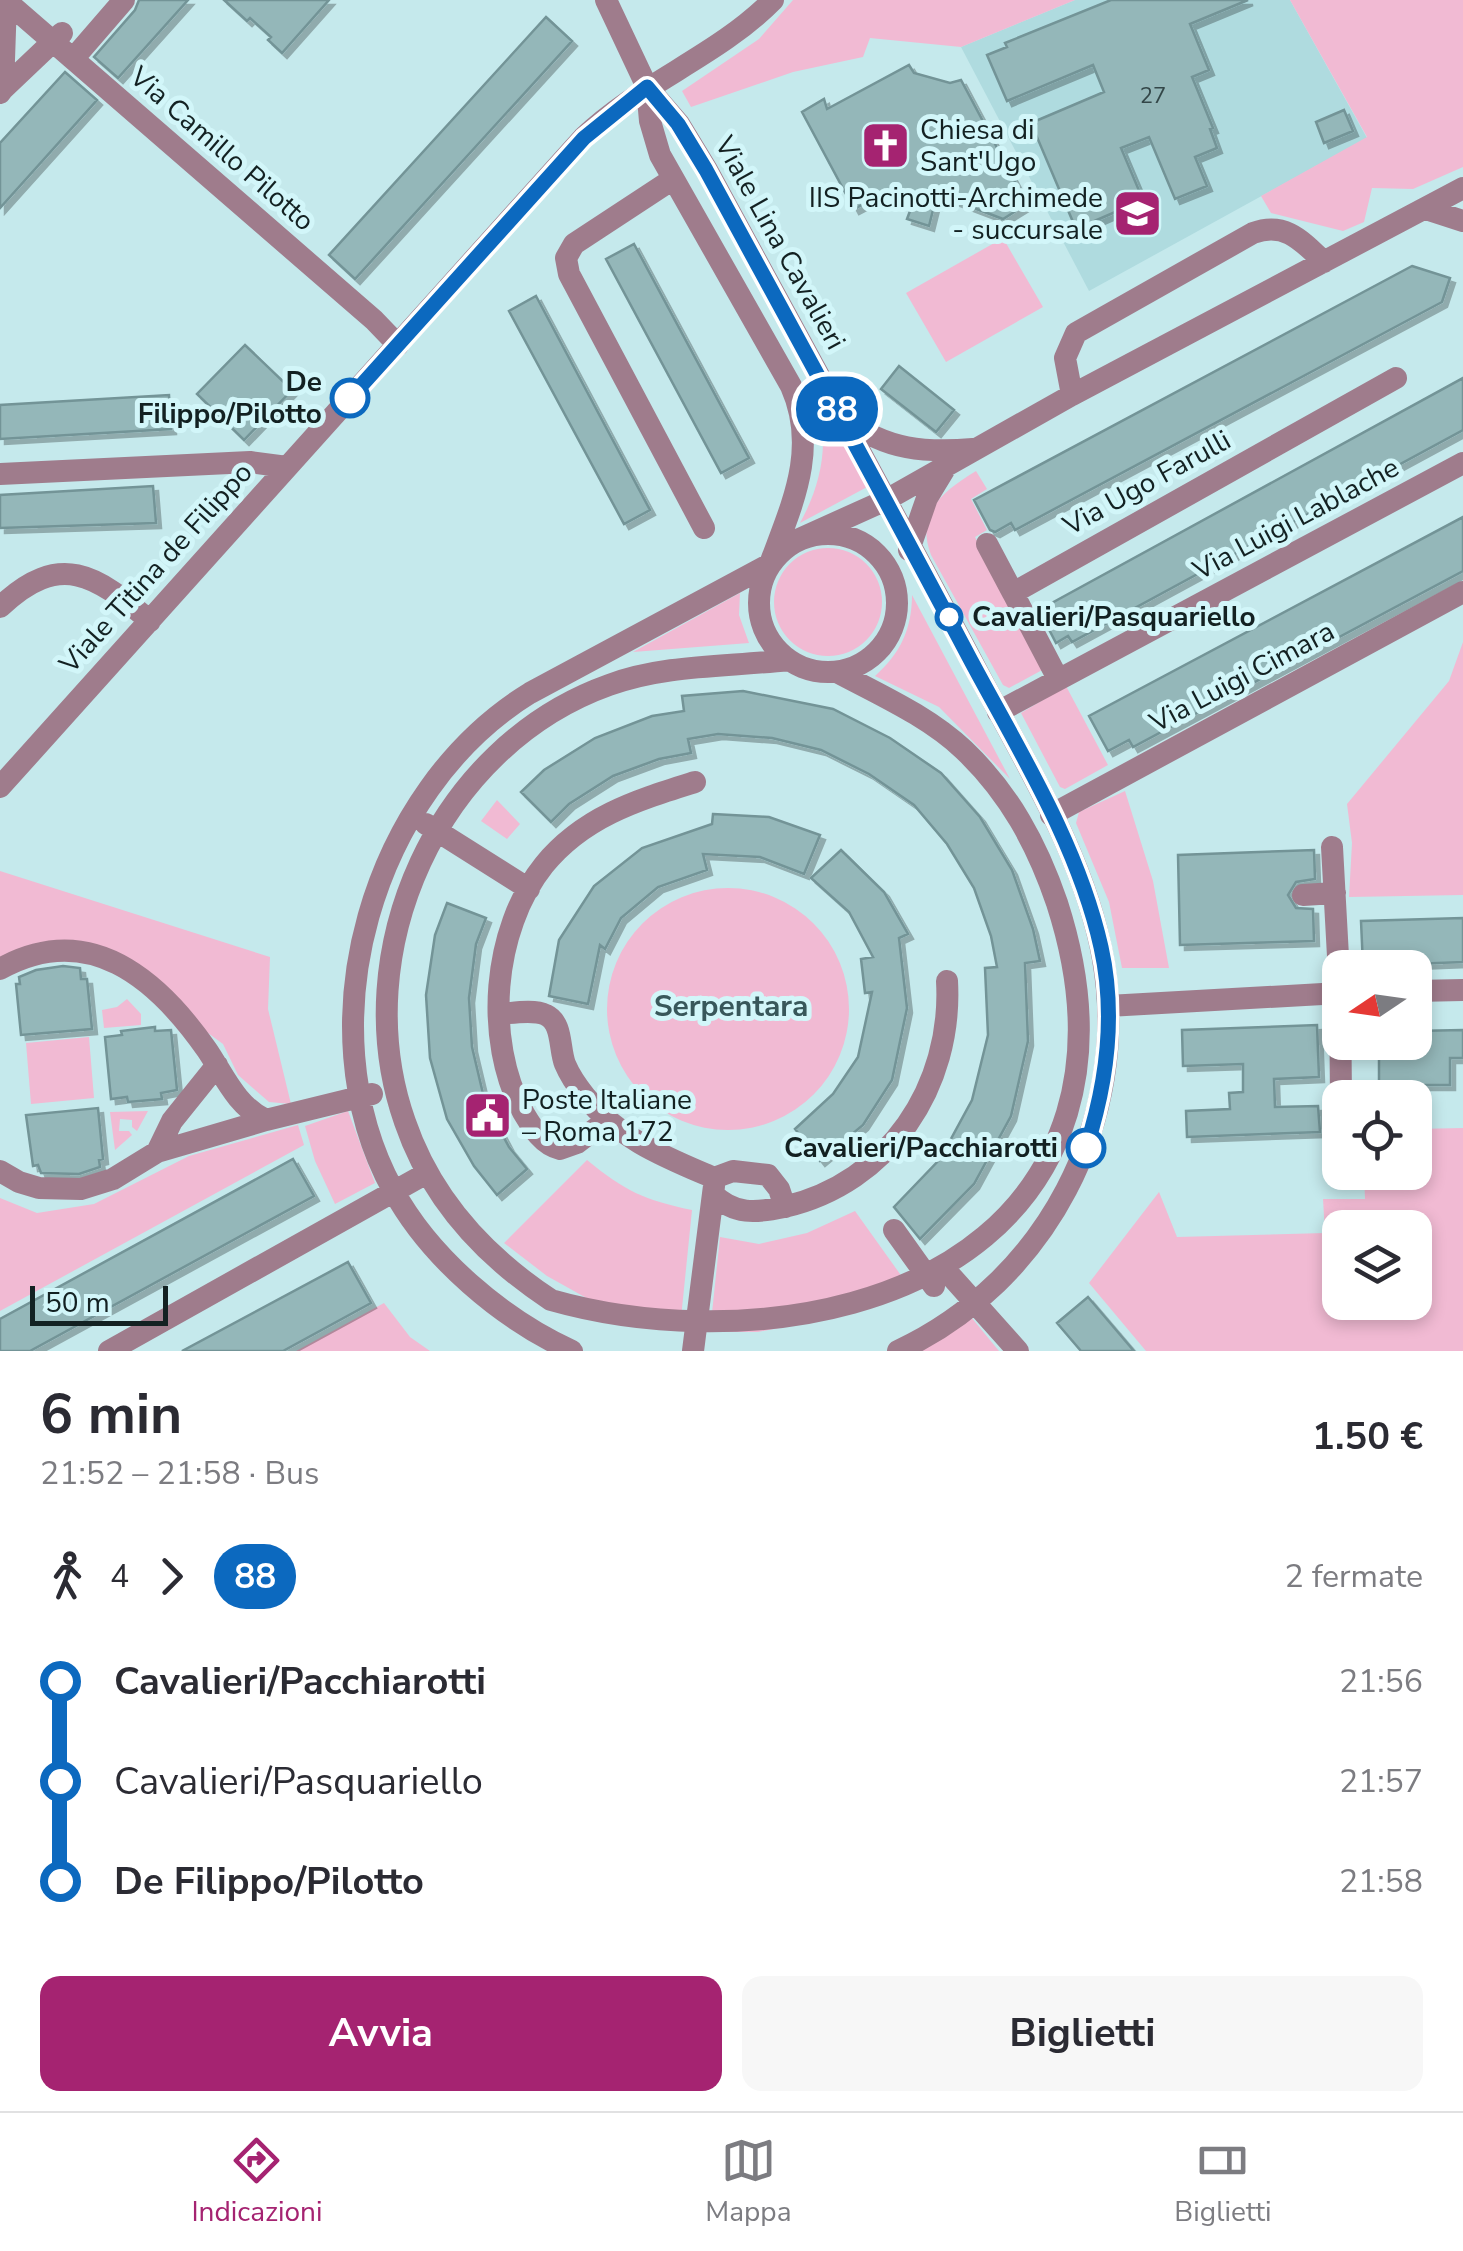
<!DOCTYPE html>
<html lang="it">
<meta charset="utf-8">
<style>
body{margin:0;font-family:"Nunito Sans",sans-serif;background:#f7f7f7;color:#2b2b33;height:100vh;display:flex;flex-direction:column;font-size:38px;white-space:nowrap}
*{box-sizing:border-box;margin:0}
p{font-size:32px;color:#7c7c81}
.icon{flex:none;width:55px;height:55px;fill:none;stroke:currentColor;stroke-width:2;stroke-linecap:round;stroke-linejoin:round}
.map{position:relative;height:1351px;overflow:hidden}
.details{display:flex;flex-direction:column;background:#fff;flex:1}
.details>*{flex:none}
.badge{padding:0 20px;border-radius:32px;font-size:35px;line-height:65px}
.needle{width:65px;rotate:257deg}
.buttons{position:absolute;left:1322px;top:950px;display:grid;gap:20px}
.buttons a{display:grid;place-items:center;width:110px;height:110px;border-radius:20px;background:#fff;box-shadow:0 5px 15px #0003;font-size:50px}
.scale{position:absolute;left:30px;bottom:25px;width:138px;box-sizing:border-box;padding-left:10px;border:5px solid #132122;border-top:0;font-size:28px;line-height:35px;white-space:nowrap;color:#132122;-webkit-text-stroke:8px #d2f6f9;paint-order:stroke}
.map>.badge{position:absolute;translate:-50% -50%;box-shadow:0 0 0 5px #fff}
.legs{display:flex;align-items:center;gap:15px;height:110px;padding:0 40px;font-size:32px}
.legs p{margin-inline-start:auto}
.head{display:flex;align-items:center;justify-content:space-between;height:170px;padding:0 40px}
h1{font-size:55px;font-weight:700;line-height:75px}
.cta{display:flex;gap:20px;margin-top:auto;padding:20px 40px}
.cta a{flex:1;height:115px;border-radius:20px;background:#a52371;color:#fff;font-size:40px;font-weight:700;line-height:115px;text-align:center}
.cta a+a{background:#f7f7f7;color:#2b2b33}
ul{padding:0 40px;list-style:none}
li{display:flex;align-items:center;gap:35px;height:100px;font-size:38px}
li i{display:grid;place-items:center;width:15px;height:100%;margin:0 12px;background:currentColor}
li i::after{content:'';width:25px;height:25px;margin:-12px;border:8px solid;border-radius:50%;background:#fff}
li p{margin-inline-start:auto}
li:first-child i{background:linear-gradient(#0000 50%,currentColor 0)}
li:last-child i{background:linear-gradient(currentColor 50%,#0000 0)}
.dock{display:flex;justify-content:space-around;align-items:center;height:140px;border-top:2px solid #e1e1e2;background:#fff;font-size:28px;color:#7c7c81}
.dock a{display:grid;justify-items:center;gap:5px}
.dock .selected{color:#a52371}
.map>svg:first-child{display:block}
</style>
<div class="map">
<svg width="1463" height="1351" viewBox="0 0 1463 1351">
<defs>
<filter id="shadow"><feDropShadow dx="5" dy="5" stdDeviation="0" flood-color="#0004"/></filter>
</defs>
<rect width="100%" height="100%" fill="#c5e9ec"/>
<path fill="#afdbdf" d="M1075 0H1290L1367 138 1089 291 961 47Z"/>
<path fill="#f1bad3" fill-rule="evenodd" d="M793 0H1075L961 47 870 38 863 57 793 72 691 107 682 91 759 39Z
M1290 0H1463V167L1413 189 1372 188 1364 222 1343 231 1271 213 1261 196 1367 137Z
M1003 238 1043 307 946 362 906 293Z
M817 391 869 486 800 523C821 485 833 436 812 394Z
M976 471 987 489 971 499 987 530 975 537 1044 669 1009 688 1003 685 931 555C915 513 943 491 976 471Z
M774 602a54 54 0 1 1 108 0a54 54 0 1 1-108 0Z
M740 593 739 615 749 643 633 652Z
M912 595 1010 779 939 707 875 676C900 654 912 629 912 595Z
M1463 642V895L1349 897 1352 843 1347 804 1449 681Z
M1066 686 1108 765 1065 789 1060 787 1021 713Z
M1125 791 1153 881 1169 968H1122L1109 902 1076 823 1079 812Z
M497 800 520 824 507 839 481 821Z
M0 871 270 957 268 1009 291 1104 269 1102 238 1075 223 1044 85 943 0 960Z
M607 1009a121 121 0 1 1 242 0a121 121 0 1 1-242 0Z
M127 999 141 1014V1025L104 1028 102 1010 117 1007Z
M89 1037 94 1098 31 1104 26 1043Z
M148 1111 137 1131 132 1127V1120L120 1119 119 1131H129L132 1135 115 1150 110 1112Z
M348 1111 375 1183 335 1204 315 1161 305 1126Z
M298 1125 304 1145 0 1311V1198L37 1213 94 1204 189 1156Z
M1463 1128V1351H1146L1089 1283 1159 1192 1177 1237 1325 1233 1323 1199H1365L1364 1173 1415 1172V1129ZM1340 1228H1415V1302H1340Z
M587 1160C625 1191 644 1200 692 1210L680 1328 608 1310 547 1276 504 1243Z
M855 1211 905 1281 810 1322 758 1332H710L720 1237 759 1244 807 1233Z
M384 1303 410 1337 430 1351H296Z
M971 1317 999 1351H919Z"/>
<path fill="#94b7b9" stroke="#739497" stroke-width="2.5" filter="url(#shadow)" d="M139 0H188L118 78 94 57 135 10Z
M224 0H329L282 53 268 40 271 37 250 18 247 21Z
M1111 0H1248L1190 24 1209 70 1192 77 1213 128 1210 129 1217 148 1195 157 1207 186 1175 199 1149 137 1121 148 1143 200 1076 229 1031 123 1104 92 1093 65 1007 101 987 55 1007 47 1005 43Z
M546 17 572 41 355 279 329 255Z
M909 65 914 73 950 83 961 80 1027 204 1003 219 937 194 929 226 907 219 910 211 898 186 854 209 802 112 824 99 827 109Z
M65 72 97 100 0 208V143Z
M1344 110 1353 131 1324 143 1316 122Z
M634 244 749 458 721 473 606 259Z
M1412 266 1450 278 1442 302 1015 530 1011 523 995 532 990 530 974 500Z
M536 296 650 510 624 524 509 311Z
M245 345 292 390 244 440 197 394Z
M899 366 954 410 936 432 881 389Z
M1463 378V430L1072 642 1068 636 1056 643 1039 610Z
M169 395 171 429 0 439V405Z
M153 486 156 523 0 528V495Z
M1463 517V571L1133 747 1129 740 1108 751 1089 716Z
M743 691 833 709 890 738 941 773 980 817 1012 870 1033 929 1040 961 1025 963 1028 1041 1011 1116 974 1184 920 1239 894 1207 940 1159 972 1100 988 1035 985 968 997 967 991 936 974 888 947 844 914 805 869 774 821 750 772 738 718 734 688 739 691 753 659 759 613 776 569 804 551 822 521 792 544 770 595 738 652 716 684 711 682 696Z
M713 814 769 817 820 835 804 874 760 857 703 854 707 870 658 887 621 918 605 949 600 945 588 1004 549 996 559 940 594 886 642 848 712 824Z
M841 850 884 892 908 934 899 938 907 1008 892 1080 863 1125 820 1161 795 1129 833 1094 858 1057 872 992 865 993 861 959 873 957 849 912 811 878Z
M1314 850 1315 879 1296 882 1288 895 1296 908 1313 909 1314 941 1180 945 1178 855Z
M447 903 486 918 476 944 469 998 472 1047 485 1102 509 1147 527 1169 497 1195 474 1166 447 1119 430 1058 426 995 435 935Z
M1463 918V962L1363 966 1361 921Z
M63 966 80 968 81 979H87L92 1029 21 1035 16 984H20L19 977 36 970Z
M1317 1025 1319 1077 1274 1079 1275 1107 1318 1106 1320 1132 1187 1137 1186 1111 1230 1109 1229 1093 1243 1092V1064L1183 1066 1182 1030Z
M155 1027V1031L171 1030 177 1090 161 1093 162 1099 128 1102 127 1097 111 1099 105 1037 122 1035 121 1031Z
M1463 1030V1058H1450V1085H1379V1042H1415V1031Z
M98 1108 103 1159 99 1160 100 1167 79 1174 41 1173 38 1165 33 1166 26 1115Z
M293 1159 314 1196 30 1351H0V1319Z
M348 1262 371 1303 283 1351H182Z
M1088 1297 1134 1351H1081L1057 1323Z"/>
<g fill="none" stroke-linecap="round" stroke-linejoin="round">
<path stroke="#9f7c8c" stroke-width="22" d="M5 0 374 320 398 345
M606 0 647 87 679 124 707 170C797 336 888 501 976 669 1023 760 1085 856 1103 959 1131 1120 1046 1282 898 1351
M73 59 124 0
M3 89 62 33
M0 93 3 89 6 1
M673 179 574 244 566 258 569 274 704 528
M1426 209 1463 221
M1072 395 1065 358 1076 333 1253 233C1285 221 1302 241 1324 262
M847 420C886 450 926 453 973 449
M0 474 250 462 287 467
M759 603a69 69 0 1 1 138 0a69 69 0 1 1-138 0Z
M795 541 886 500 1072 395 1463 188
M987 544 1013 593
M909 550 927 498 944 470
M0 607C60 550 96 575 150 621
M788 660C729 667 666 664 609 685 438 746 345 952 405 1122 431 1198 484 1256 551 1300 730 1351 1004 1319 1067 1113 1088 1043 1079 971 1057 903 1037 844 1009 793 964 750 928 716 880 695 837 672
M1058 679 1013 593 1396 378
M998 712 1463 463
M0 787 583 138C640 83 718 56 773 0
M1051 815 1463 592
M426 824 529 889
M1332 847 1340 993 1341 1098
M1303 895 1335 893
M0 969C88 920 156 977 207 1050 224 1075 236 1106 266 1120
M1415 991 1463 990
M1108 1006 1340 993
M500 1014C513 1013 534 1009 546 1015 563 1023 559 1049 565 1064 570 1076 577 1086 585 1096 620 1140 665 1157 714 1178L733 1171 768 1175 779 1189 785 1207
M607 1120 577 1143 560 1149C542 1145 532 1127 523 1112 484 1040 492 930 544 865 584 816 638 800 695 782
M157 1152 172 1121 217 1065
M0 1171 19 1182 39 1188 81 1189 113 1179 157 1152 266 1120 372 1094
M713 1194C734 1215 756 1213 784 1207 889 1183 953 1086 947 981
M894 1230 934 1286
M950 1275 1018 1351
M109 1351 427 1173
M572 1351C502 1319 430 1258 393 1190 303 1026 372 790 530 693L770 564C792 504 819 449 791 386L660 155 650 121 647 87
M693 1351 714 1186"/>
</g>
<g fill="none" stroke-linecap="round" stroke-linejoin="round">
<defs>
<path id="line-1" d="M350 398 584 138 647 87 678 124 706 170C794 332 883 494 969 657 1018 749 1078 844 1101 947 1116 1014 1107 1083 1086 1148"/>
</defs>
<use href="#line-1" stroke="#fff" stroke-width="22"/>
<use href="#line-1" stroke="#0c69bf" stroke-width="15"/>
</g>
<defs>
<symbol id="church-square" viewBox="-11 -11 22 22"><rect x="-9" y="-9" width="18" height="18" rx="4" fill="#a52371" stroke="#d2f6f9"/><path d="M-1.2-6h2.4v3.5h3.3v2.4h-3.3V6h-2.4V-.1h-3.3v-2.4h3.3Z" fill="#fff"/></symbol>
<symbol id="school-square" viewBox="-11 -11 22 22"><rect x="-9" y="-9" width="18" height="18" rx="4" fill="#a52371" stroke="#d2f6f9"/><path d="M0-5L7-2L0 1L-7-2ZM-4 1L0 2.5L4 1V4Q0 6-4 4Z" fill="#fff"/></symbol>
<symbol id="civic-square" viewBox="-11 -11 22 22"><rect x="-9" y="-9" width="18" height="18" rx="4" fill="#a52371" stroke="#d2f6f9"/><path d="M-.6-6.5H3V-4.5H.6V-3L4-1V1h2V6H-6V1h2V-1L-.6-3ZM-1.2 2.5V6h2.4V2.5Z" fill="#fff"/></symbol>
</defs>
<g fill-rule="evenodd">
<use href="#church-square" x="858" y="118" width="55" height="55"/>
<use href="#school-square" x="1110" y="186" width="55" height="55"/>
<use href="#civic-square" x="460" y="1088" width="55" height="55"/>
</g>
<g fill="#fff" stroke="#0c69bf" stroke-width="5">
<circle cx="350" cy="398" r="18"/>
<circle cx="949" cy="617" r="12"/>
<circle cx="1086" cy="1148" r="18"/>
</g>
<g text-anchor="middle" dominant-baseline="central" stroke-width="10" stroke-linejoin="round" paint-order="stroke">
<g font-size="22" fill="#334648">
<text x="1153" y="96">27</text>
</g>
<g font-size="28" fill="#132122" stroke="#d2f6f9" text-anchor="start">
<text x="920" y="130">Chiesa di<tspan x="920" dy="32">Sant'Ugo</tspan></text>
<text x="1103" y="198" text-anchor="end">IIS Pacinotti-Archimede<tspan x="1103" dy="32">- succursale</tspan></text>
<text x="522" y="1100">Poste Italiane<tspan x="522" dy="32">– Roma 172</tspan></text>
</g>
<g font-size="28" fill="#132122" stroke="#d2f6f9">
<text transform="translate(222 149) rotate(41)">Via Camillo Pilotto</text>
<text transform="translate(780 243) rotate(61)">Viale Lina Cavalieri</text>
<text transform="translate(1147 483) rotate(-29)">Via Ugo Farulli</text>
<text transform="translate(1296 519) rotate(-28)">Via Luigi Lablache</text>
<text transform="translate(156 568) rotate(-48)">Viale Titina de Filippo</text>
<text transform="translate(1242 677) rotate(-28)">Via Luigi Cimara</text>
</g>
<g font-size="28" font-weight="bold" fill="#132122" stroke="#d2f6f9" text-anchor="end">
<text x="322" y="382">De<tspan x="322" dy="32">Filippo/Pilotto</tspan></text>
<text x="972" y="617" text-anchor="start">Cavalieri/Pasquariello</text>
<text x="1058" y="1148">Cavalieri/Pacchiarotti</text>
</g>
<g font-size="30" font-weight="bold" fill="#38575a" stroke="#d2f6f9">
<text x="731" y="1006">Serpentara</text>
</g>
</g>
</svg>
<div class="buttons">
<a><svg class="needle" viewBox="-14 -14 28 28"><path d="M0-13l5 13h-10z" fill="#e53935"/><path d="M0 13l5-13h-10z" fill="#7c7c81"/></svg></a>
<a><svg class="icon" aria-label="locate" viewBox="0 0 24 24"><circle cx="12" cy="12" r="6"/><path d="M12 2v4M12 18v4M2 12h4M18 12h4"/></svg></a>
<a><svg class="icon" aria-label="layers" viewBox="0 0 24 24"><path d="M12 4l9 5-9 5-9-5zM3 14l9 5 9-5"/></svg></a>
</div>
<div class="scale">50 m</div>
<b class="badge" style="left:837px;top:409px;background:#0c69bf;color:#fff">88</b>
</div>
<section class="details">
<div class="head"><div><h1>6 min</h1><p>21:52 – 21:58 · Bus</p></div><b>1.50 €</b></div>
<div class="legs"><svg class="icon" aria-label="walk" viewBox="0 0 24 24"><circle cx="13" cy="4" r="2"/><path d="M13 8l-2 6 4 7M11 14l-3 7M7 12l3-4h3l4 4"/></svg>4<svg class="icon" aria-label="forward" viewBox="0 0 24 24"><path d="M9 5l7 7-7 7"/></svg><b class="badge" style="background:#0c69bf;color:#fff">88</b><p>2 fermate</p></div>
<ul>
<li><i style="color:#0c69bf"></i><b>Cavalieri/Pacchiarotti</b><p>21:56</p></li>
<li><i style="color:#0c69bf"></i><span>Cavalieri/Pasquariello</span><p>21:57</p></li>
<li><i style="color:#0c69bf"></i><b>De Filippo/Pilotto</b><p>21:58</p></li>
</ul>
<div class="cta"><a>Avvia</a><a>Biglietti</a></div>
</section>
<nav class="dock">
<a class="selected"><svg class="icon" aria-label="directions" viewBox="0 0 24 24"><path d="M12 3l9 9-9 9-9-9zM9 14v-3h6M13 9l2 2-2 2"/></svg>Indicazioni</a>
<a><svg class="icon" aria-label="map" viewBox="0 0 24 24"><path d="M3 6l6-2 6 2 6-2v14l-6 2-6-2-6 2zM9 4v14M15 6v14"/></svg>Mappa</a>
<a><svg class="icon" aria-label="tickets" viewBox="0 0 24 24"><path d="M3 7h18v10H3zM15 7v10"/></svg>Biglietti</a>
</nav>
